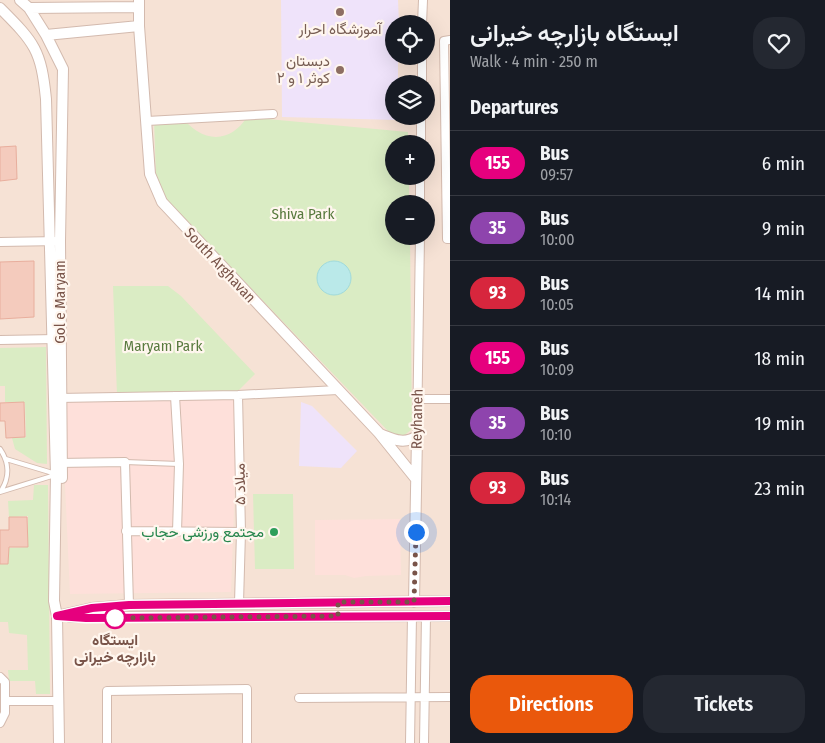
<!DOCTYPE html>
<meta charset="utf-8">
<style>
body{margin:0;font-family:"Fira Sans Condensed",Vazirmatn,sans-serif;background:#242831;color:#f1f3f6;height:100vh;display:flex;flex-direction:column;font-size:19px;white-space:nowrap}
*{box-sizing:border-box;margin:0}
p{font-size:16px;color:#9ea1a6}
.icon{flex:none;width:28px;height:28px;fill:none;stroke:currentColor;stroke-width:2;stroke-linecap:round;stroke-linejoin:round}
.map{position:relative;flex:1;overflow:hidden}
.side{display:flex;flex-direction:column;background:#171b24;width:375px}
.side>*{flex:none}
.badge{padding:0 10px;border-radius:16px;font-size:18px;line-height:32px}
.buttons{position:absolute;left:385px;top:15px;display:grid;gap:10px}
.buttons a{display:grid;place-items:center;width:50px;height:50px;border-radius:50%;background:#171b24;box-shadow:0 5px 20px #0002;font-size:25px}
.you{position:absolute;width:25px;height:25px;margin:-12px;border:4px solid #fff;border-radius:50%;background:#1a73e8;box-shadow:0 0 0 8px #1a73e833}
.map>.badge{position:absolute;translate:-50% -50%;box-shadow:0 0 0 2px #fff}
h2{padding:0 20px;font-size:19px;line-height:45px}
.round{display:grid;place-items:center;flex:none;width:52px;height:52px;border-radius:20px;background:#242831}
.headline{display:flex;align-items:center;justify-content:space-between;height:85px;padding:0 20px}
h1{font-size:24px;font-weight:600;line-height:38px}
.button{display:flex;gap:10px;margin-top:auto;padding:10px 20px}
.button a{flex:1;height:58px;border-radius:20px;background:#ea580c;color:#fff;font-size:20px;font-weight:600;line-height:58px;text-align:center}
.button a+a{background:#242831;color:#f1f3f6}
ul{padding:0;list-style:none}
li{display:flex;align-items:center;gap:15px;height:65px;padding:0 20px;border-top:1px solid #363941}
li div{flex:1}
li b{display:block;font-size:19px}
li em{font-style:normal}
li .badge{min-width:55px;font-weight:700;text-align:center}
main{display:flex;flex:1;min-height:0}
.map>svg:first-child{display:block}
</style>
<main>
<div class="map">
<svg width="450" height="743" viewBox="0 0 450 743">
<rect width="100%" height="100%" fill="#fdf1e7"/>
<path fill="#f6e2d5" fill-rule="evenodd" d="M0 0H450V743H0ZM394 24H426V56H394ZM394 84H426V116H394ZM394 144H426V176H394ZM394 204H426V236H394Z"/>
<path fill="#fee0da" d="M238 395 231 592 70 594 61 398Z
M400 519 401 575 366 576 354 578 345 575H315V520Z"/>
<path fill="#efe3fa" d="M281 0H398L399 24H394V56H398V84H394V116H397V120L282 117Z
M301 402 312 406 357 451 341 468 299 466Z"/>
<path fill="#daecc4" d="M247 117 408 132V144H394V176H409V204H394V236H410L412 424 411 430 402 437H395L388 431 169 203 156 178 154 120C162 120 177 118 185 122 189 124 193 129 197 131 216 143 235 136 247 117Z
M113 286H168L181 296 255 374 236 393 117 395Z
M46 347 47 464 37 463 15 449 12 438 26 437 25 403 5 402V386H0V348Z
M34 485H48L50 694H36L35 681H9L8 670H28L27 635 9 633 8 622H0V564H8L9 548 28 547V516L9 517 8 501 33 500Z
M253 494H293L294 569H255Z"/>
<path fill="#bae9e9" stroke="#a0dadb" d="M317 278a17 17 0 1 1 34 0a17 17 0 1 1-34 0Z"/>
<path fill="#f4cbbd" stroke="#e8ae9d" d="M16 146 17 179 0 181V147Z
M34 261V317L0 319V262Z
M24 402 25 437 6 438 5 421H0V403Z
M9 517H27L28 547H9L8 564H0V530H9Z"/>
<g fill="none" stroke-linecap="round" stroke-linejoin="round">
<defs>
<path id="service" d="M0 449C9 462 10 477 1 491
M6 459 56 474
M125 462 179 464
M0 492 55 475"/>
<path id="minor" d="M422 24 423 0
M450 40 444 41 447 239H450
M422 84V56
M147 121 273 114
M421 144V116
M420 204V176
M0 242 60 241
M0 340 56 339
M238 395 241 532 239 603
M175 396 179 464 177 532
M58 398 238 395 338 390
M417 399H450
M417 436 420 236
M58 463 125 462 129 605
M126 531 241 532
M0 677 5 682V713L0 723
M299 698 450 697
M5 701H58
M107 743V691L247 689V743
M410 743 412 615
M424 743 426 616"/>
<path id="tertiary" d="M20 0 29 8 46 35 63 69 60 241 62 478
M139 0V26L150 174 162 202 379 433 416 479
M0 8C35 43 41 50 46 99L56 474 54 601 57 616 59 743
M29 8 139 7
M46 35 139 26
M380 434C393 439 404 445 417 436
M414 602 417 436
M57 616 92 608 129 605 450 601
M70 617 450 616"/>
</defs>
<use href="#service" stroke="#d3baae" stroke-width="6"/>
<use href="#minor" stroke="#d3baae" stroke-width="10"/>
<use href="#tertiary" stroke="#d3baae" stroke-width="12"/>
<use href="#service" stroke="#fff" stroke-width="4"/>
<use href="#minor" stroke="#fff" stroke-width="8"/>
<use href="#tertiary" stroke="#fff" stroke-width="10"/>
</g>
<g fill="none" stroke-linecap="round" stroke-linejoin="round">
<defs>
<path id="line" d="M450 601 129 605 92 608 57 616 86 618 450 616"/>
</defs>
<use href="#line" stroke="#fff" stroke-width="11"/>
<use href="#line" stroke="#e6007e" stroke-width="8"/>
<path stroke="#795449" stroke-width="5" stroke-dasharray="0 9" d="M115 618 338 616V602H414L416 532"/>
</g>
<g fill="#8d6e63" stroke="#fff6ee" stroke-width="2">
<circle cx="340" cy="12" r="5"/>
<circle cx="340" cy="70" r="5"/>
</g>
<circle fill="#2e9e5b" stroke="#fff6ee" stroke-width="2" cx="274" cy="532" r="5"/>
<circle fill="#fff" stroke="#e6007e" stroke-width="2.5" cx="115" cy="618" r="10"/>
<g text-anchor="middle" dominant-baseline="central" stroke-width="4.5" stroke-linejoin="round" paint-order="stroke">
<g font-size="15" fill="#785e54" stroke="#fff6ee">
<text x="340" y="29">آموزشگاه احرار</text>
<text x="330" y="61" text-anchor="end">دبستان<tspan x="330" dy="17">کوثر ۱ و ۲</tspan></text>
</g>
<g font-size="15" fill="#587a3e" stroke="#fff6ee">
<text x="303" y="214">Shiva Park</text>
<text x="163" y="346">Maryam Park</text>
</g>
<g font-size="15" fill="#795449" stroke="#fff6ee">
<text transform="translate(220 265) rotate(47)">South Arghavan</text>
<text transform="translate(60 302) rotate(-90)">Gol e Maryam</text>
<text transform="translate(417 419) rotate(-89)">Reyhaneh</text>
<text transform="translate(240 484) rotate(-91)">میلاد ۵</text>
</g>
<g font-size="15" fill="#27864d" stroke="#fff6ee" text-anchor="end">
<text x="264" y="532">مجتمع ورزشی حجاب</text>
</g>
<g font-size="15" font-weight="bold" fill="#795449" stroke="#fff6ee">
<text x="115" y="640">ایستگاه<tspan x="115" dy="17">بازارچه خیرانی</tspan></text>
</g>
</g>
</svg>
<div class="buttons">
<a><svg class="icon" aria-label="locate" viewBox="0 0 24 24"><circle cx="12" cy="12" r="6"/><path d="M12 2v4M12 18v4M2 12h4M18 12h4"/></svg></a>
<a><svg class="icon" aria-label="layers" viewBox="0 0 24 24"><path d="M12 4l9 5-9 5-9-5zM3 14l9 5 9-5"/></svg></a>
<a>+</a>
<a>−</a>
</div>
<div class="you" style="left:416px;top:532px"></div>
</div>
<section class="side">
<div class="headline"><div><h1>ایستگاه بازارچه خیرانی</h1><p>Walk · 4 min · 250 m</p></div><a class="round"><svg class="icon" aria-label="heart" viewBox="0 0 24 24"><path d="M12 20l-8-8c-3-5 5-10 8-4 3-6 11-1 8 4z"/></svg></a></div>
<h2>Departures</h2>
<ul>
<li><span class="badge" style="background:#e6007e;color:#fff">155</span><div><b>Bus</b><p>09:57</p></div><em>6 min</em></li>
<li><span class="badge" style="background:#8e44ad;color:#fff">35</span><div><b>Bus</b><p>10:00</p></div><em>9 min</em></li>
<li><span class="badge" style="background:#d7263d;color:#fff">93</span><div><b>Bus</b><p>10:05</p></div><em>14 min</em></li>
<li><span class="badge" style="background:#e6007e;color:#fff">155</span><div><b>Bus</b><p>10:09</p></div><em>18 min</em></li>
<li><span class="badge" style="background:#8e44ad;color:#fff">35</span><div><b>Bus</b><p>10:10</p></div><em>19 min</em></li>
<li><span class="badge" style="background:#d7263d;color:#fff">93</span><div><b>Bus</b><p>10:14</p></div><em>23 min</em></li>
</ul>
<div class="button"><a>Directions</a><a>Tickets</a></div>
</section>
</main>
